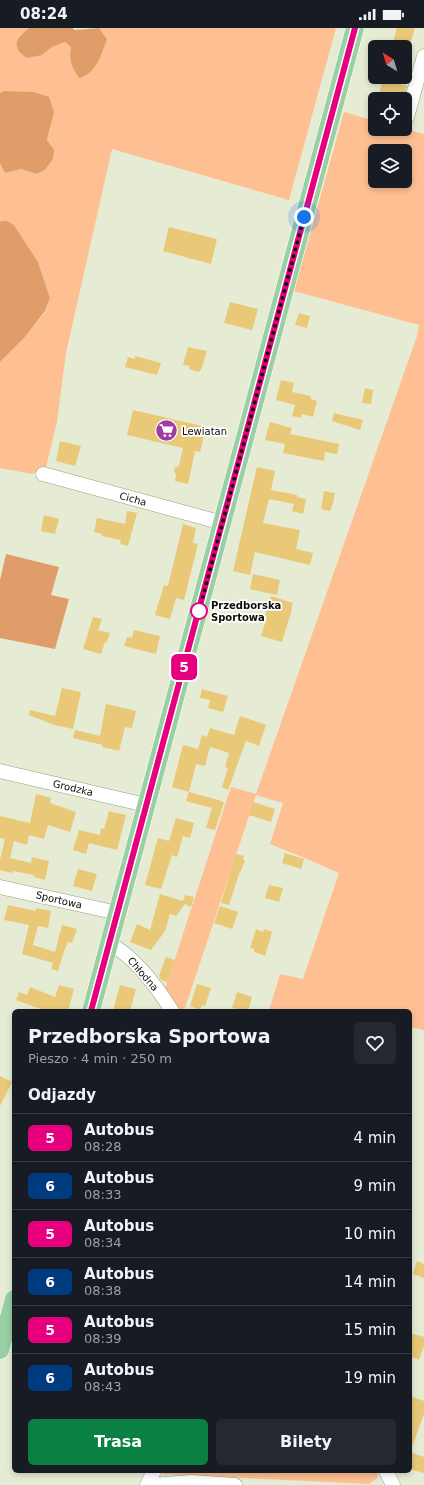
<!DOCTYPE html>
<html lang="pl">
<meta charset="utf-8">
<style>
body{margin:0;font-family:"DejaVu Sans",sans-serif;background:#242831;color:#f1f3f6;height:100vh;display:flex;flex-direction:column;font-size:15px;white-space:nowrap}
*{box-sizing:border-box;margin:0}
p{font-size:13px;color:#9ea1a6}
.icon{flex:none;width:22px;height:22px;fill:none;stroke:currentColor;stroke-width:2;stroke-linecap:round;stroke-linejoin:round}
.map{position:relative;flex:1;overflow:hidden}
.side{position:absolute;left:12px;top:981px;width:400px;height:464px;display:flex;flex-direction:column;background:#171b24;border-radius:6px;box-shadow:0 2px 6px #0003}
.side>*{flex:none}
.badge{padding:0 8px;border-radius:6px;font-size:14px;line-height:26px}
.needle{width:26px;rotate:322deg}
.tools{position:absolute;left:368px;top:12px;display:grid;gap:8px}
.tools a{display:grid;place-items:center;width:44px;height:44px;border-radius:6px;background:#171b24;box-shadow:0 2px 6px #0003;font-size:20px}
.you{position:absolute;width:20px;height:20px;margin:-10px;border:3px solid #fff;border-radius:50%;background:#1a73e8;box-shadow:0 0 0 6px #1a73e833}
.map>.badge{position:absolute;translate:-50% -50%;box-shadow:0 0 0 2px #fff}
h2{padding:0 16px;font-size:15px;line-height:36px}
.round{display:grid;place-items:center;flex:none;width:42px;height:42px;border-radius:6px;background:#242831}
.head{display:flex;align-items:center;justify-content:space-between;height:68px;padding:0 16px}
h1{font-size:19px;font-weight:600;line-height:30px}
.cta{display:flex;gap:8px;margin-top:auto;padding:8px 16px}
.cta a{flex:1;height:46px;border-radius:6px;background:#0b8043;color:#fff;font-size:16px;font-weight:600;line-height:46px;text-align:center}
.cta a+a{background:#242831;color:#f1f3f6}
ul{padding:0;list-style:none}
li{display:flex;align-items:center;gap:12px;height:48px;padding:0 16px;border-top:1px solid #363941}
li div{flex:1}
li b{display:block;font-size:15px}
li em{font-style:normal}
li .badge{min-width:44px;font-weight:700;text-align:center}
.status{display:flex;justify-content:space-between;align-items:center;height:28px;padding:0 20px;background:#171b24;direction:ltr}
.status svg{height:11px;fill:currentColor}
.map>svg:first-child{display:block}
</style>
<div class="status"><b>08:24</b><svg viewBox="0 0 49 12"><path d="M0 12V9h3v3zM5 12V6h3v6zM10 12V3h3v9zM15 12V0h3v12zM26 1h20v11H26zM47 4h2v5h-2z"/></svg></div>
<div class="map">
<svg width="424" height="1457" viewBox="0 0 424 1457">
<rect width="100%" height="100%" fill="#e6ecd4"/>
<path fill="#fec092" fill-rule="evenodd" d="M0 0H29L19 8 42 27 52 19 65 14 71 19 107 11 99 0H336L289 172 112 121 66 325 57 394 46 439 32 446 0 440V334L25 309 45 284 50 270 38 234 14 197 2 193 0 194V135L5 145 21 141 37 146 45 142 53 131 47 112 51 99 23 64 11 63 0 65Z
M344 84 375 93V101H405L424 106V1002L410 999V983H269L280 946 303 951 339 845 307 831 270 816 283 775 256 767 184 983H179L165 961 231 759 256 766 417 308 419 297 294 263ZM375 123H405V153H375Z
M164 1443H378L377 1450 369 1456 163 1446Z"/>
<path fill="#e19d69" d="M29 0H73L74 2 99 0 107 11C101 27 97 45 79 50 71 38 69 33 71 19L65 14 52 19 42 27 27 30C10 19 16 10 29 0Z
M4 63 34 64 49 69 54 84 47 112 54 122 53 131 45 142 37 146 21 141 5 145 0 135V65Z
M2 193H7L14 197 38 234 50 270 45 283 25 309 0 334V194Z
M6 526 59 539 51 567 69 571 55 621 0 610V552Z"/>
<path fill="#e9c878" d="M397 0H415L409 19 392 18Z
M384 49H400L398 56 407 58 404 69 394 67 393 71H377Z
M169 199 217 211 211 236 163 223Z
M230 274 258 281 252 302 224 295Z
M299 285 310 288 307 300 295 297Z
M188 319 207 323 201 342H200L199 344 189 341 190 338 183 337Z
M135 328 161 335 157 347 125 339 128 329 135 331Z
M281 352 294 355 292 364 311 368V371L317 373 313 389 302 386 301 390 292 388 295 377 276 372Z
M365 360 373 362 371 376 362 375Z
M133 382 206 399 200 424 195 423 188 456 175 453 176 447 174 443 175 439 179 438 183 420 127 407Z
M334 385 363 392 360 402 332 393Z
M270 394 292 400 290 406 339 416 337 426 325 424 324 433 283 425 285 416 265 412Z
M60 413 81 418 75 438 56 433Z
M257 439 275 443 271 462 297 467V469L306 471 303 486 292 483 294 476 269 471 263 495 300 502 296 521 313 525 310 537 255 524 250 547 233 543Z
M324 463 335 465 333 475 330 483 321 481Z
M127 483 137 485 128 518 120 516 121 512 102 508V506L94 504 97 490 125 496Z
M44 487 59 491 55 506 41 503Z
M183 496 196 500 193 515 198 516 184 572 176 570 170 591 155 587 164 557 168 558Z
M253 546 280 552 277 567 250 561Z
M271 568 293 575 291 580 292 581 282 614 261 608 267 589 265 588Z
M93 589 102 591 98 602 110 605 107 614H105L101 626 83 621Z
M134 602 160 608 156 626 124 618 127 609 132 610Z
M62 660 81 664 73 701 54 697 29 687 30 682 55 688Z
M202 661 228 668 223 684 208 680 210 672 200 670Z
M106 676 136 683 132 700 125 699 119 723 102 719 103 717 73 710 75 702 100 708Z
M240 688 266 697 259 718 246 713 228 762 222 759 228 740 225 739 229 725 210 719 205 738 196 736 189 764 172 759 183 717 198 721 202 707 207 709 210 700 234 707Z
M189 764 222 773 224 775 215 802 206 800 212 780 186 773Z
M36 766 51 770 50 775 76 784 70 804 48 797 44 811 29 807 27 817 14 813 10 830 31 835 32 829 49 833 45 852 34 849V847L13 843 12 845 0 842V832L5 811 0 810V788L30 795Z
M253 774 275 781 271 794 249 787Z
M109 783 126 787 117 822 89 815 86 826 73 822 79 802 100 807 101 800 104 801Z
M176 790 194 795 190 810 183 808 177 829 172 827 161 861 145 857 158 810 169 813Z
M285 825 304 831 301 841 282 835Z
M236 826 244 828 243 832H245L241 843H240L229 877 221 875Z
M78 841 97 846 92 863 73 858Z
M269 857 283 860 279 874 265 870Z
M160 866 183 873 185 867 194 869 191 879 185 876 176 888 170 886 165 903 151 922 130 914 137 896 150 902Z
M8 877 36 883V880L51 883 48 900 38 898 33 917 55 924 62 897 77 901 72 915 68 914 64 923 58 943 51 941 53 935 22 926 29 897 4 892Z
M220 878 238 884 232 901 214 895Z
M256 901 263 904 264 901 272 904 265 928 254 924V921L250 920Z
M166 929 175 932 167 954 161 952 159 948Z
M197 956 211 960 205 978 202 977 200 982 190 978Z
M59 957 74 961 68 983H46L16 972 19 964 27 967 30 959 55 969Z
M120 957 136 961 130 983H113Z
M237 964 252 969 248 983H236L237 981 232 980Z
M0 1048 12 1054 0 1078Z
M417 1233 424 1236V1250L413 1246Z
M410 1305 424 1309V1318L419 1332 410 1328Z
M410 1368 424 1373V1386L411 1422H410Z
M410 1424 424 1429V1445L410 1441Z"/>
<g fill="none" stroke-linecap="round" stroke-linejoin="round">
<defs>
<path id="minor" d="M407 89 424 28
M43 446 223 495
M0 743 146 777
M0 859 118 885
M109 915C136 930 156 957 172 983
M386 1443 393 1457
M147 1457 154 1443
M151 1457 191 1454 235 1457"/>
<path id="major" d="M91 983 355 0
M0 1322 14 1271"/>
</defs>
<use href="#minor" stroke="#999e87" stroke-width="15"/>
<use href="#major" stroke="#fff" stroke-width="19"/>
<use href="#minor" stroke="#fff" stroke-width="14"/>
<use href="#major" stroke="#98cfa3" stroke-width="18"/>
</g>
<g fill="none" stroke-linecap="round" stroke-linejoin="round">
<defs>
<path id="line" d="M91 983 355 0"/>
</defs>
<use href="#line" stroke="#fff" stroke-width="9"/>
<use href="#line" stroke="#e6007e" stroke-width="6"/>
<path stroke="#0b0d06" stroke-width="4" stroke-dasharray="0 7.2" d="M199 583 304 189"/>
</g>
<defs>
<symbol id="supermarket-disc" viewBox="-11 -11 22 22"><circle r="9.5" fill="#9f3ca1" stroke="#fff"/><path d="M-6-5.5h2.5l.6 2H6L4.5 2H-2.5L-4.4-4H-6ZM-1.5 3.2a1.3 1.3 0 1 0 .1 0ZM3 3.2a1.3 1.3 0 1 0 .1 0Z" fill="#fff"/></symbol>
</defs>
<g fill-rule="evenodd">
<use href="#supermarket-disc" x="154" y="390" width="25" height="25"/>
</g>
<circle fill="#fff" stroke="#e6007e" stroke-width="2" cx="199" cy="583" r="8"/>
<g text-anchor="middle" dominant-baseline="central" stroke-width="3.5" stroke-linejoin="round" paint-order="stroke">
<g font-size="10" fill="#0b0d06" stroke="#fff" text-anchor="start">
<text x="182" y="403">Lewiatan</text>
</g>
<g font-size="10" fill="#0b0d06" stroke="#fff">
<text transform="translate(133 471) rotate(15)">Cicha</text>
<text transform="translate(73 760) rotate(13)">Grodzka</text>
<text transform="translate(59 872) rotate(13)">Sportowa</text>
<text transform="translate(143 946) rotate(49)">Chłodna</text>
</g>
<g font-size="10" font-weight="bold" fill="#0b0d06" stroke="#fff" text-anchor="start">
<text x="211" y="577">Przedborska<tspan x="211" dy="12">Sportowa</tspan></text>
</g>
</g>
</svg>
<div class="tools">
<a><svg class="needle" viewBox="-14 -14 28 28"><path d="M0-13l5 13h-10z" fill="#e53935"/><path d="M0 13l5-13h-10z" fill="#9ea1a6"/></svg></a>
<a><svg class="icon" aria-label="locate" viewBox="0 0 24 24"><circle cx="12" cy="12" r="6"/><path d="M12 2v4M12 18v4M2 12h4M18 12h4"/></svg></a>
<a><svg class="icon" aria-label="layers" viewBox="0 0 24 24"><path d="M12 4l9 5-9 5-9-5zM3 14l9 5 9-5"/></svg></a>
</div>
<div class="you" style="left:304px;top:189px"></div>
<b class="badge" style="left:184px;top:639px;background:#e6007e;color:#fff">5</b>
<section class="side">
<div class="head"><div><h1>Przedborska Sportowa</h1><p>Pieszo · 4 min · 250 m</p></div><a class="round"><svg class="icon" aria-label="heart" viewBox="0 0 24 24"><path d="M12 20l-8-8c-3-5 5-10 8-4 3-6 11-1 8 4z"/></svg></a></div>
<h2>Odjazdy</h2>
<ul>
<li><span class="badge" style="background:#e6007e;color:#fff">5</span><div><b>Autobus</b><p>08:28</p></div><em>4 min</em></li>
<li><span class="badge" style="background:#003b80;color:#fff">6</span><div><b>Autobus</b><p>08:33</p></div><em>9 min</em></li>
<li><span class="badge" style="background:#e6007e;color:#fff">5</span><div><b>Autobus</b><p>08:34</p></div><em>10 min</em></li>
<li><span class="badge" style="background:#003b80;color:#fff">6</span><div><b>Autobus</b><p>08:38</p></div><em>14 min</em></li>
<li><span class="badge" style="background:#e6007e;color:#fff">5</span><div><b>Autobus</b><p>08:39</p></div><em>15 min</em></li>
<li><span class="badge" style="background:#003b80;color:#fff">6</span><div><b>Autobus</b><p>08:43</p></div><em>19 min</em></li>
</ul>
<div class="cta"><a>Trasa</a><a>Bilety</a></div>
</section>
</div>
